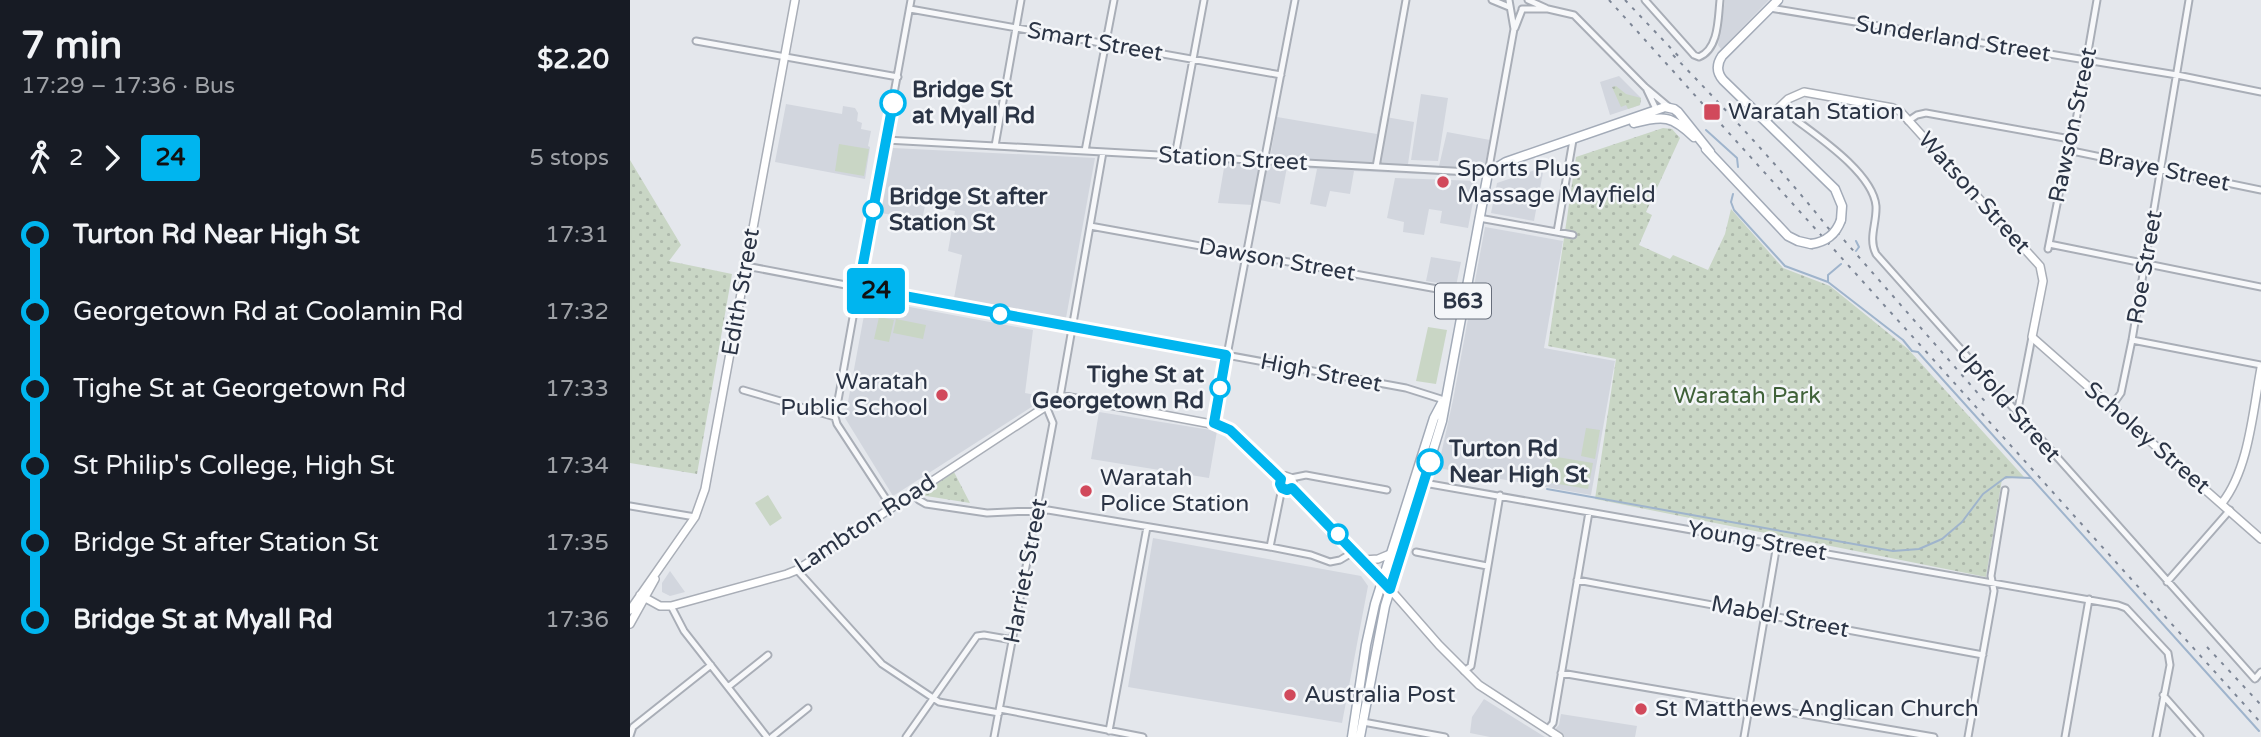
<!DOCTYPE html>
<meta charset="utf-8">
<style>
body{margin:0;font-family:"Varela Round",sans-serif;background:#20242c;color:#f1f3f6;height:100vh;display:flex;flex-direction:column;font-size:26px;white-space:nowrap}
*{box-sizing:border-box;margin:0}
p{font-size:23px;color:#9ea1a6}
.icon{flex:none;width:38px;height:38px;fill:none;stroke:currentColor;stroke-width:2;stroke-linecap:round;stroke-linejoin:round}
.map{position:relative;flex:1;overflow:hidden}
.drawer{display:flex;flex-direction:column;background:#171b24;width:630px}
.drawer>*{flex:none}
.badge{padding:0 14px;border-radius:5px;font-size:24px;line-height:46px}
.map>.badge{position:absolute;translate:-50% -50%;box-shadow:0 0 0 4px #fff}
.legs{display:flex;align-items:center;gap:10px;height:77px;padding:0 21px;font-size:23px}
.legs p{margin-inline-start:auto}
.headline{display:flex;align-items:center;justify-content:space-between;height:119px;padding:0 21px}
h1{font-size:38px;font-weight:800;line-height:52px}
ul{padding:0 21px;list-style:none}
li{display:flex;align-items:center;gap:24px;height:77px;font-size:26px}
li i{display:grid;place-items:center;width:10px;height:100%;margin:0 9px;background:currentColor}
li i::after{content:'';width:18px;height:18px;margin:-9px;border:5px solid;border-radius:50%;background:#171b24}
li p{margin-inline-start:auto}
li:first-child i{background:linear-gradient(#0000 50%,currentColor 0)}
li:last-child i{background:linear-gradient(currentColor 50%,#0000 0)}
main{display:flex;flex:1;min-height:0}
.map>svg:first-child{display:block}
</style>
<main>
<section class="drawer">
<div class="headline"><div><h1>7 min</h1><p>17:29 – 17:36 · Bus</p></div><b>$2.20</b></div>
<div class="legs"><svg class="icon" aria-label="walk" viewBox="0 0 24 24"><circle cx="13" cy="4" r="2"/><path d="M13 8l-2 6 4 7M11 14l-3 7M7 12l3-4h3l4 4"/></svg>2<svg class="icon" aria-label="forward" viewBox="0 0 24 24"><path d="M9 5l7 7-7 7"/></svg><b class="badge" style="background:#00b5ef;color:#111">24</b><p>5 stops</p></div>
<ul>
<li><i style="color:#00b5ef"></i><b>Turton Rd Near High St</b><p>17:31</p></li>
<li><i style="color:#00b5ef"></i><span>Georgetown Rd at Coolamin Rd</span><p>17:32</p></li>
<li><i style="color:#00b5ef"></i><span>Tighe St at Georgetown Rd</span><p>17:33</p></li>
<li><i style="color:#00b5ef"></i><span>St Philip's College, High St</span><p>17:34</p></li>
<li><i style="color:#00b5ef"></i><span>Bridge St after Station St</span><p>17:35</p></li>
<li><i style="color:#00b5ef"></i><b>Bridge St at Myall Rd</b><p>17:36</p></li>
</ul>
</section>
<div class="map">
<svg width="1631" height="737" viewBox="0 0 1631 737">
<defs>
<pattern id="park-dots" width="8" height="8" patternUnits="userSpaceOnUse" patternTransform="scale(1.75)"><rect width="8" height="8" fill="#c9d6c5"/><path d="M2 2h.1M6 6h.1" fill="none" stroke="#adb8ab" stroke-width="1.8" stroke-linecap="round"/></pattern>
</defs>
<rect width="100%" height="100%" fill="#e4e7ec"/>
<path fill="#d2d6de" d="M1095 0H1139L1091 49 1088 45Z
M989 76 1011 98 1010 105 980 115 970 82Z
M791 94 818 98 808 161 781 160Z
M156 104 212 114 213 106 225 108 228 113 227 121 232 123 231 129 241 131 238 146 240 147 235 179 145 162Z
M750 116 784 122 778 164 809 166 817 132 860 140 852 177 724 171 720 194 700 191 696 207 680 204 687 169 657 167 650 204 625 199 623 205 588 203 595 162 639 164 647 117 747 134Z
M263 148 465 158 436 318 324 298 332 255 318 251 325 211 295 206 292 220 251 213Z
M914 167 904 221 861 213 867 183Z
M765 178 847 181 838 228 810 223 812 211 799 209 794 235 773 232 774 222 757 218Z
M855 227 933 241 914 348 985 361 961 495 808 468 823 400Z
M801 257 831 262 826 286 796 281Z
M237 299 403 330 395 393 417 397 263 496 215 418Z
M469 412 587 431 579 478 461 459Z
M523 538 731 576 738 586 712 723 498 687Z
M40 571 55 592 40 596 32 592V583Z
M854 699 915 737H860L840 733 842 717Z
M931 714 1007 726 1005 737H918L929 725Z"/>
<path fill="#c9d6c5" d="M209 144 239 149 234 176 205 171Z
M249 317 264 320 259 342 244 339Z
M266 319 296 325 293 339 263 333Z
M798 327 817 330 806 384 786 381Z
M956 428 970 430 965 459 951 456Z
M921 456 963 463 958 489 916 482Z
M138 495 152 518 140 526 125 503Z"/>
<path fill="url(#park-dots)" d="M986 86 996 94 1011 98 1010 105 998 109 996 105 991 107 982 87Z
M1033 128 1042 129 1050 138 1016 212 1022 215 1009 245 1040 259 1043 255 1078 270 1095 234 1101 209 1153 268 1200 286 1278 349 1394 477 1372 479 1356 577 965 499 986 359 918 346 946 157Z
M0 160 51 245 39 261 102 274 67 474 0 463Z
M324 472 340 503 290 495Z"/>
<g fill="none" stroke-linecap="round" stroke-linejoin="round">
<path stroke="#9fb4cc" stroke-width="2" d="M1076 130 1107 158 1108 167
M1103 194 1101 202 1104 210 1155 266 1198 282 1273 340 1282 351 1288 352 1629 731
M1226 251 1229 247 1226 241
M1198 282V275L1211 264
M917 489 1263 551 1289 549 1312 539 1332 522 1353 494 1376 477 1400 478"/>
<defs>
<path id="street" d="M862 0 879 7
M898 0 916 8
M1015 0 1064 55 1069 57C1089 49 1088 18 1090 0
M1140 8 1547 75 1631 92
M280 9 651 75
M892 9H918L944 15 1015 87 1040 108
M885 28 892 10
M66 41 268 77
M1017 90 1026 109
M1166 120C1190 138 1243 174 1246 206 1247 223 1238 238 1246 254L1625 679 1631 672
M1278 121 1287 115 1296 113 1440 139
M256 140 858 173 884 29 879 0
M365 146 391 0
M1437 150 1631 190
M455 151 484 0
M545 156 574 0
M746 167 776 0
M849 218 943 235
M460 226 835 294
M927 232 943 140
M1419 244 1631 287
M1418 249 1440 139 1444 132 1467 0
M116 266 221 286
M230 280 281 0
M236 289 776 388 814 400
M227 295 205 417 207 424 262 508
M1502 340 1631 365
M113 390 205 417
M430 397 473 152
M1481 407 1491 393 1502 340 1559 0
M1387 414 1402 337
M584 423 665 0
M661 478 676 475 757 490
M794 483 1488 605 1496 608 1538 653 1540 665 1526 737
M283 493 289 500 296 504 357 513 418 510 640 547 681 555 700 562 710 560 725 551
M0 506 65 517
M640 547 652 488
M786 552 857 566
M167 570 252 664 309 702 369 713
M947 580 1353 655
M1537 582 1600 510
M41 606 54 631 137 737
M834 671 841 666 870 495
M931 673 1304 737
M98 687 138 655
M1533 695 1570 737
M370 709 513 737
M733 722 815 737
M918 729 923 723 925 711 959 512
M479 731 517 527
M0 736 3 727 81 665
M142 737 178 708
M276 737 347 636 354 635 383 640
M364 737 423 423 416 406
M1114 737 1147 544
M1338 737 1364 591 1361 576 1375 490
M1435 737 1459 599"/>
<path id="secondary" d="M1136 120 1158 99 1174 92 1263 108 1270 111 1410 266 1413 281 1402 337 1631 539
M651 479 650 483 652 488 657 490 661 488
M651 479 655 476 661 478 663 483 661 488
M661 488 752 580 809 645 849 685 929 737
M1592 503C1619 469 1623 410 1631 368
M734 560 748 559 760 554
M10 595 30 606H41L157 574 167 570 430 397H438L592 426 604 434 651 479
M0 610 65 517 75 489 165 0
M0 624 25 579"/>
<path id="primary" d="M1148 0 1092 56C1086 65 1087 73 1093 80L1205 189 1212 206 1211 220
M1004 123C1034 115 1042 116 1064 137
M1076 149 1158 236 1168 241 1181 244
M722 737 736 645 745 604 804 418 812 403
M730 737 755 606 812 421 858 173 876 162 1035 107 1044 109 1048 112 1080 152"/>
</defs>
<use href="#street" stroke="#a9aeb7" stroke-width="9"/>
<use href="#secondary" stroke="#a9aeb7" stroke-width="10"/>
<use href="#primary" stroke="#a3abb8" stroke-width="11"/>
<use href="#street" stroke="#f7f8fa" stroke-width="5"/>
<use href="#secondary" stroke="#fff" stroke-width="7"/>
<use href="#primary" stroke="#fff" stroke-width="8"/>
<path stroke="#7d8696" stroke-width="2" stroke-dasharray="3.5 7" stroke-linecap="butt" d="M979 0 1631 723
M995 0 1053 61
M1043 55C1102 116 1158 176 1210 243
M1207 232 1359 406
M1577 647 1631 705"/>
<defs>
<path id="primary-bridge" d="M1181 244C1196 242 1206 234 1211 220"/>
</defs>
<use href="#primary-bridge" stroke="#a3abb8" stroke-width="11" stroke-linecap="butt"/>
<use href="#primary-bridge" stroke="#fff" stroke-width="8"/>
</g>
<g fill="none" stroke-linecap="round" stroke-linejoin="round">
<defs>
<path id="line-1" d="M263 103 230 280 235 283 236 289 596 355 584 423 600 430 651 479 650 484 652 488 657 490 662 488 760 589 800 462"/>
</defs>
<use href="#line-1" stroke="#fff" stroke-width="16"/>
<use href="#line-1" stroke="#00b5ef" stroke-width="10"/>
</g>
<g fill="#fff" stroke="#00b5ef" stroke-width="3.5">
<circle cx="263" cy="103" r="12"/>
<circle cx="243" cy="210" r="9"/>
<circle cx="370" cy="314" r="9"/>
<circle cx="590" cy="388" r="9"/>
<circle cx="800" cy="462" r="12"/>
<circle cx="708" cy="534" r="9"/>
</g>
<g fill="#d1495b" stroke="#f4f6f9" stroke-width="2.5">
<rect x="1073" y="103" width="18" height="18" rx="3.5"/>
<circle cx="813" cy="182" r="7"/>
<circle cx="312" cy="395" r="7"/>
<circle cx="456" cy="491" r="7"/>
<circle cx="660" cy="695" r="7"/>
<circle cx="1011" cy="709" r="7"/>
</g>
<g text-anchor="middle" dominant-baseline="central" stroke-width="5" stroke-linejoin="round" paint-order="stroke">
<rect fill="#f4f6f9" stroke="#676e7b" stroke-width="2" x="805" y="283.5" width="56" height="35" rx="5"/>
<g font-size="21" font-weight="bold" fill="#2b3445">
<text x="833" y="301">B63</text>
</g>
<g font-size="23" fill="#2b3445" stroke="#f4f6f9">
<text transform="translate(1323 39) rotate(9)">Sunderland Street</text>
<text transform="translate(465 42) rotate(10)">Smart Street</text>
<text transform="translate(1443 125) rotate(-78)">Rawson Street</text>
<text transform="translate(603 159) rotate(3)">Station Street</text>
<text transform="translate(1534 170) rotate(12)">Braye Street</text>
<text transform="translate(1344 193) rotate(48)">Watson Street</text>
<text transform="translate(647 260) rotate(10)">Dawson Street</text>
<text transform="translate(1515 267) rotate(-80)">Roe Street</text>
<text transform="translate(111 292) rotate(-80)">Edith Street</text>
<text transform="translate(691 373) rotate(11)">High Street</text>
<text transform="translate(1378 404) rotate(49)">Upfold Street</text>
<text transform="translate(1517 438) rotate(41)">Scholey Street</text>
<text transform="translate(235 524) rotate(-33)">Lambton Road</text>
<text transform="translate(1127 541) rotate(10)">Young Street</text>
<text transform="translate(396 571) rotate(-79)">Harriet Street</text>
<text transform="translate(1150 617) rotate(11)">Mabel Street</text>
</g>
<g font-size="23" font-weight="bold" fill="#2b3445" stroke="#f4f6f9" text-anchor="start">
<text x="282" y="90">Bridge St<tspan x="282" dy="26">at Myall Rd</tspan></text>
<text x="259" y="197">Bridge St after<tspan x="259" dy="26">Station St</tspan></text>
<text x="574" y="375" text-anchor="end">Tighe St at<tspan x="574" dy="26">Georgetown Rd</tspan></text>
<text x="819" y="449">Turton Rd<tspan x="819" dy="26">Near High St</tspan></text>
</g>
<g font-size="23" fill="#2b3445" stroke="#f4f6f9" text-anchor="start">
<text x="1098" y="112">Waratah Station</text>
<text x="827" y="169">Sports Plus<tspan x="827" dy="26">Massage Mayfield</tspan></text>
<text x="298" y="382" text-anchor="end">Waratah<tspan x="298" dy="26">Public School</tspan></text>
<text x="470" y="478">Waratah<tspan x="470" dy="26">Police Station</tspan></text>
<text x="674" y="695">Australia Post</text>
<text x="1025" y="709">St Matthews Anglican Church</text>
</g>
<g font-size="23" fill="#3f6138" stroke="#f4f6f9">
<text x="1117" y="396">Waratah Park</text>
</g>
</g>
</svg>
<b class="badge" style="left:246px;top:291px;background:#00b5ef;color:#111">24</b>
</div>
</main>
